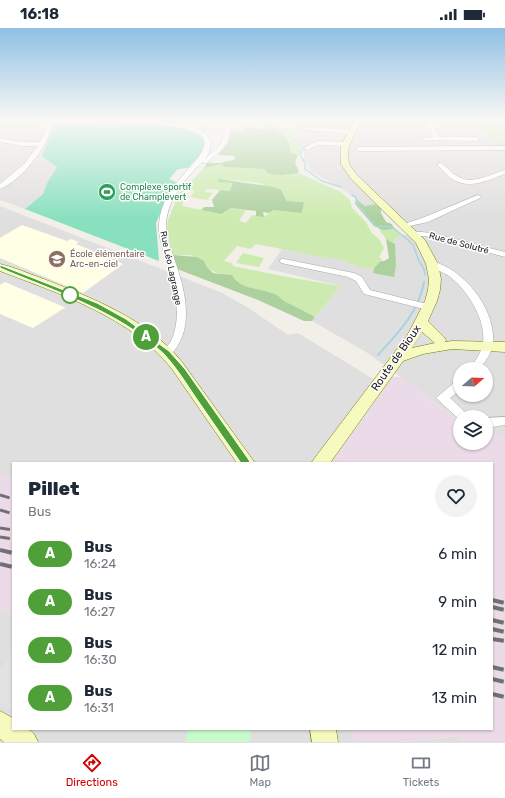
<!DOCTYPE html>
<meta charset="utf-8">
<style>
body{margin:0;font-family:Rubik,sans-serif;background:#f2f2f3;color:#1f2937;height:100vh;display:flex;flex-direction:column;font-size:15px;white-space:nowrap}
*{box-sizing:border-box;margin:0}
p{font-size:13px;color:#747a83}
.icon{flex:none;width:22px;height:22px;fill:none;stroke:currentColor;stroke-width:2;stroke-linecap:round;stroke-linejoin:round}
.map{position:relative;flex:1;overflow:hidden}
.sheet{position:absolute;left:12px;top:434px;width:481px;height:268px;display:flex;flex-direction:column;background:#fff;border-radius:0px;box-shadow:0 1px 3px #0004}
.sheet>*{flex:none}
.badge{padding:0 8px;border-radius:13px;font-size:14px;line-height:26px}
.needle{width:26px;rotate:71deg}
.tools{position:absolute;left:453px;top:334px;display:grid;gap:8px}
.tools a{display:grid;place-items:center;width:40px;height:40px;border-radius:50%;background:#fff;box-shadow:0 1px 3px #0004;font-size:20px}
.map>.badge{position:absolute;translate:-50% -50%;box-shadow:0 0 0 2px #fff}
.round{display:grid;place-items:center;flex:none;width:42px;height:42px;border-radius:21px;background:#f2f2f3}
.overview{display:flex;align-items:center;justify-content:space-between;height:68px;padding:0 16px}
h1{font-size:19px;font-weight:800;line-height:30px}
ul{padding:0;list-style:none}
li{display:flex;align-items:center;gap:12px;height:48px;padding:0 16px}
li div{flex:1}
li b{display:block;font-size:15px}
li em{font-style:normal}
li .badge{min-width:44px;font-weight:700;text-align:center}
.status{display:flex;justify-content:space-between;align-items:center;height:28px;padding:0 20px;background:#fff;direction:ltr}
.status svg{height:11px;fill:currentColor}
.tab-bar{display:flex;justify-content:space-around;align-items:center;height:56px;border-top:1px solid #e0e1e3;background:#fff;font-size:11px;color:#747a83}
.tab-bar a{display:grid;justify-items:center;gap:2px}
.tab-bar .active{color:#d40000}
.map>svg:first-child{display:block}
</style>
<div class="status"><b>16:18</b><svg viewBox="0 0 49 12"><path d="M0 12V9h3v3zM5 12V6h3v6zM10 12V3h3v9zM15 12V0h3v12zM26 1h20v11H26zM47 4h2v5h-2z"/></svg></div>
<div class="map">
<svg width="505" height="714" viewBox="0 0 505 714">
<rect width="100%" height="100%" fill="#f2efe9"/>
<path fill="#e0dfdf" fill-rule="evenodd" d="M23 91H56L48 115 42 128 57 139 56 142 47 155 43 166 25 181 0 172V97H20L17 100 28 101 35 94 21 93Z
M294 91H505V410L498 407 486 406V389H460V394L459 393 401 349 366 324 312 293 341 258 268 241 282 221 327 230 333 229 361 238 374 240V245L396 237 394 211 407 206 375 176 365 178 341 160 312 144 304 131V118L295 110 298 102H294L296 96 292 95ZM460 341H486V367H460Z
M0 178 220 264 247 279 288 307 298 305 385 358 332 435H13V451L0 446Z
M0 581 13 585V701H351L356 714H0Z
M458 708 462 714H403Z"/>
<path fill="#ebdbe8" d="M392 349H401L460 394V415H486V406L498 407 505 410V714H462L458 708 403 714H356L351 701H492V435H332Z
M0 446 13 451V585L0 581Z"/>
<path fill="#ffffe5" d="M22 197 67 213 71 211 79 214 76 216 123 236 83 265 0 230V210Z
M5 254 64 279H66L33 300 0 286V257Z"/>
<path fill="#cdebb0" fill-rule="evenodd" d="M0 91H23L21 93 36 94 28 101H17L19 97H0Z
M485 91H505V119L485 106 479 95H487Z
M276 99 298 102 297 104 290 108 300 119 301 123 298 127 291 125 289 112 275 102Z
M222 136 224 139 264 141 283 147 298 145 341 164 350 172 352 180 366 194 371 204 379 211 384 220 379 229 382 231C380 234 378 239 373 240 358 243 343 228 327 230L256 216 250 221 237 218 224 233 232 235 233 238 287 249 341 258 315 289C305 283 294 278 284 273 281 271 279 268 277 267 261 259 241 263 232 247 219 245 210 246 204 233L190 227H173L167 203 168 192 179 165 185 160 204 140ZM232 152 260 155 285 168 287 173 304 174 302 185 273 182 264 189 252 187 246 195 239 193 246 182 231 180 221 186 182 178 184 169 182 166 187 161 195 163 190 169 207 172 213 165 205 164 207 161 230 163 233 155 218 154Z
M378 200 383 202 394 201 402 208 394 211 395 216 386 211Z
M243 225 264 230 259 239 236 235Z"/>
<path fill="#add19e" d="M268 97H273L276 99V102C288 109 289 112 291 125L298 127 295 135 299 143 298 145 283 147 269 146 264 141 224 139 222 136 204 140 207 135H220L234 132 235 128 218 127 228 115V109L231 102 240 104 244 103 245 98 265 102Z
M219 151 274 159 281 162 287 173 304 174 302 185 273 182 269 185 263 184 264 189 256 188V183L231 180 221 186 201 182 204 179H214L212 172 220 162 230 163 233 155 217 154Z
M356 171 365 178 375 176 381 181V185L386 194 392 196 394 201 383 202 374 198 355 176Z
M386 211 395 216 396 237 394 249 373 245 374 240 381 233H384L389 230Z
M173 227 197 229 204 233 207 239 213 245 232 247C241 263 261 259 277 267 279 268 281 271 284 273 294 278 305 283 315 289L312 293H304L258 272 177 241Z"/>
<path fill="#c8facc" d="M188 701H251L250 714H185Z"/>
<path fill="#88e0be" d="M61 94C90 95 193 88 206 115L203 124 188 140 178 141 169 151 176 154 169 165 156 195 159 233 25 181 43 166 47 155 57 139 42 128 55 96Z"/>
<path fill="#e2e2e2" d="M205 91 213 100 204 102 197 94 186 96 203 103 201 104 168 95 175 92Z
M13 623V682L0 673V642Z"/>
<g fill="none" stroke-linecap="round" stroke-linejoin="round">
<path stroke="#aad3df" stroke-width="1.5" d="M295 106 292 108 303 120 300 127 305 135V141L322 153 341 159
M352 167 356 169 357 176 376 198 392 199 407 211 413 217 419 233 424 241 425 247"/>
<path stroke="#aad3df" stroke-width="2" d="M378 327C398 305 419 284 424 254"/>
<defs>
<path id="street" d="M46 91H52V93L64 91C94 92 181 88 204 104 207 106 209 111 211 114 210 118 210 123 208 126 205 132 199 137 194 142 180 158 165 178 166 201 166 211 171 220 174 230 185 261 196 302 170 327H162L161 325C164 321 168 318 171 313 183 289 174 254 166 230 161 215 157 204 160 188 163 172 173 158 184 146 193 135 202 129 205 114 204 112 202 108 200 107 179 91 93 95 64 95L52 96C49 118 21 153 0 161V156L24 136 38 118H21L0 114V110L21 114H40L46 101Z
M216 91H221L231 102C227 123 220 121 207 135H203V133C215 120 221 122 225 102Z
M426 91H431L439 109H477L480 111 477 113 424 112V110L433 109Z
M306 99 352 102 355 104 352 106 304 102 303 101Z
M317 113 346 114 349 116 346 118 318 117 307 122 304 120Z
M505 118V122L359 123 356 121 359 119Z
M440 135C447 138 451 145 457 148 473 158 489 146 505 142V146C488 152 470 162 452 151 447 148 443 142 438 138V136Z
M478 167 481 169 480 170 428 194 405 199 401 197 422 190Z
M410 203 432 205 505 224V229L432 209 410 207Z
M281 231H284L354 245 362 249 370 262 431 277 433 279 428 282 364 266 356 253 348 249 281 235 280 233Z
M432 233C465 242 496 281 493 316 492 325 485 333 480 341H470C474 334 480 327 482 319 489 296 468 262 449 248 443 244 433 241 428 236Z
M460 352V362L450 370 470 389H460V392L436 370 456 353Z
M505 389V397L486 400V390Z"/>
<path id="secondary" d="M355 91H362L349 118 348 125 349 136 357 147 425 212 438 236 441 251 440 262 437 273 428 293 444 309 446 312 445 314 452 313 505 314V324L452 321 423 326 403 333 330 435H311L407 308 425 273 428 262 429 251 426 236 416 215 351 151 341 136V118ZM422 304 435 315 412 320Z
M0 236C14 239 27 245 41 250 90 269 148 291 182 334L255 435H237L172 341C133 290 58 265 0 243Z
M0 683 13 690V701C28 701 32 699 38 714H4L0 711Z
M310 701H336L338 714H312Z"/>
</defs>
<use href="#street" stroke="#a9a9a9" stroke-width="1"/>
<use href="#secondary" stroke="#707d05" stroke-width="1"/>
<use href="#street" fill="#fff" fill-rule="evenodd"/>
<use href="#secondary" fill="#f7fabf" fill-rule="evenodd"/>
<path stroke="#707070" stroke-width="3" stroke-dasharray="10 10" stroke-linecap="butt" d="M0 467 13 471
M0 482 13 486
M0 500 13 502
M0 509 13 511"/>
<path stroke="#707070" stroke-width="4" stroke-dasharray="12 12" stroke-linecap="butt" d="M0 522 13 525
M0 536 13 539
M492 572 505 575
M492 579 505 582
M492 592 505 595
M492 601 505 604
M492 611 505 613
M492 639 505 642
M492 651 505 654
M492 666 505 669"/>
</g>
<linearGradient id="sky" x2="0" y2="1"><stop stop-color="#8fc0e4"/><stop offset="0.48" stop-color="#f9f8f5"/><stop offset="1" stop-color="#f9f8f5" stop-opacity="0"/></linearGradient>
<rect width="505" height="191" fill="url(#sky)"/>
<path fill="#50a03a" stroke="#fff" d="M0 237 97 275 126 291 162 318 169 323 185 341 249 432 250 435 249 438H243C227 415 212 393 196 370 186 355 176 339 164 326 119 283 54 263 0 240Z"/>
<defs>
<symbol id="stadium-disc" viewBox="-11 -11 22 22"><circle r="9.5" fill="#2e9e5b" stroke="#fff"/><path d="M0-5a6.5 5 0 1 0 0 10a6.5 5 0 1 0 0-10ZM-3.5-1.8h7v3.6h-7Z" fill="#fff"/></symbol>
<symbol id="school-disc" viewBox="-11 -11 22 22"><circle r="9.5" fill="#8d6e63" stroke="#fff"/><path d="M0-5L7-2L0 1L-7-2ZM-4 1L0 2.5L4 1V4Q0 6-4 4Z" fill="#fff"/></symbol>
</defs>
<g fill-rule="evenodd">
<use href="#stadium-disc" x="97" y="154" width="20" height="20"/>
<use href="#school-disc" x="47" y="221" width="20" height="20"/>
</g>
<circle fill="#fff" stroke="#50a03a" stroke-width="2" cx="70" cy="267" r="8"/>
<g text-anchor="middle" dominant-baseline="central" stroke-width="3" stroke-linejoin="round" paint-order="stroke">
<g font-size="9" fill="#27864d" stroke="#fff" text-anchor="start">
<text x="120" y="159">Complexe sportif<tspan x="120" dy="10">de Champlevert</tspan></text>
</g>
<g font-size="9" fill="#222" stroke="#fff">
<text transform="translate(459 215) rotate(15)">Rue de Solutré</text>
<text transform="translate(171 240) rotate(78)">Rue Léo Lagrange</text>
</g>
<g font-size="9" fill="#785e54" stroke="#fff" text-anchor="start">
<text x="70" y="226">École élémentaire<tspan x="70" dy="10">Arc-en-ciel</tspan></text>
</g>
<g font-size="11" fill="#222" stroke="#fff">
<text transform="translate(396 330) rotate(-55)">Route de Bioux</text>
</g>
</g>
</svg>
<div class="tools">
<a><svg class="needle" viewBox="-14 -14 28 28"><path d="M0-13l5 13h-10z" fill="#e53935"/><path d="M0 13l5-13h-10z" fill="#747a83"/></svg></a>
<a><svg class="icon" aria-label="layers" viewBox="0 0 24 24"><path d="M12 4l9 5-9 5-9-5zM3 14l9 5 9-5"/></svg></a>
</div>
<b class="badge" style="left:146px;top:309px;background:#50a03a;color:#fff">A</b>
<section class="sheet">
<div class="overview"><div><h1>Pillet</h1><p>Bus</p></div><a class="round"><svg class="icon" aria-label="heart" viewBox="0 0 24 24"><path d="M12 20l-8-8c-3-5 5-10 8-4 3-6 11-1 8 4z"/></svg></a></div>
<ul>
<li><span class="badge" style="background:#50a03a;color:#fff">A</span><div><b>Bus</b><p>16:24</p></div><em>6 min</em></li>
<li><span class="badge" style="background:#50a03a;color:#fff">A</span><div><b>Bus</b><p>16:27</p></div><em>9 min</em></li>
<li><span class="badge" style="background:#50a03a;color:#fff">A</span><div><b>Bus</b><p>16:30</p></div><em>12 min</em></li>
<li><span class="badge" style="background:#50a03a;color:#fff">A</span><div><b>Bus</b><p>16:31</p></div><em>13 min</em></li>
</ul>
</section>
</div>
<nav class="tab-bar">
<a class="active"><svg class="icon" aria-label="directions" viewBox="0 0 24 24"><path d="M12 3l9 9-9 9-9-9zM9 14v-3h6M13 9l2 2-2 2"/></svg>Directions</a>
<a><svg class="icon" aria-label="map" viewBox="0 0 24 24"><path d="M3 6l6-2 6 2 6-2v14l-6 2-6-2-6 2zM9 4v14M15 6v14"/></svg>Map</a>
<a><svg class="icon" aria-label="tickets" viewBox="0 0 24 24"><path d="M3 7h18v10H3zM15 7v10"/></svg>Tickets</a>
</nav>
